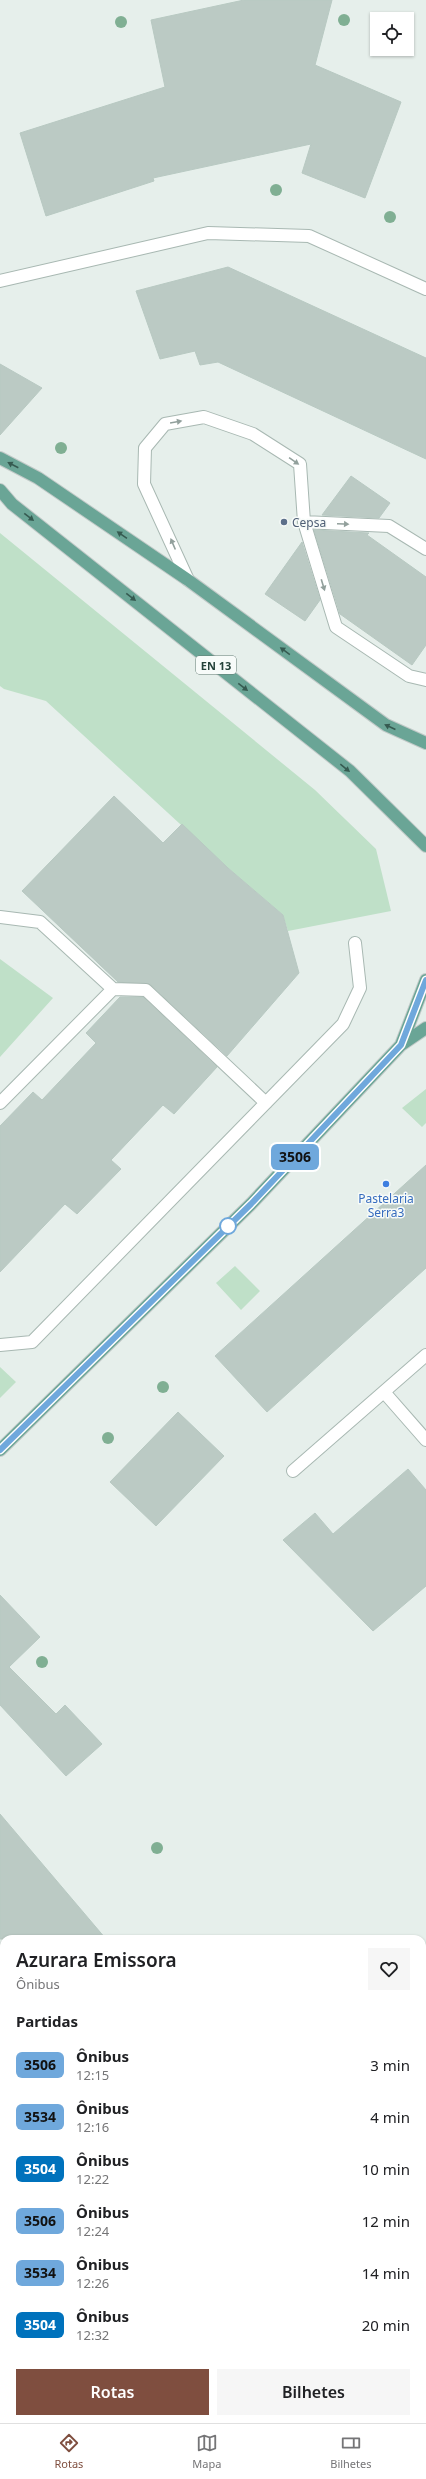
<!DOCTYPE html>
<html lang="pt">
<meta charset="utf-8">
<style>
body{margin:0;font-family:"Noto Sans",sans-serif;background:#f6f6f6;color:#202124;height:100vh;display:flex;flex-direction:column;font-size:15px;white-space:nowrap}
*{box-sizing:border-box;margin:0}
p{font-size:13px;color:#757577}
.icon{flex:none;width:22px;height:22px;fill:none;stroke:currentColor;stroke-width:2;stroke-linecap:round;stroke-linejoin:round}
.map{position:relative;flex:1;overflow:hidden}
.panel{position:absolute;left:0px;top:1935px;width:426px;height:488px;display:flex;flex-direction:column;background:#fff;border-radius:12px 12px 0 0;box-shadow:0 1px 3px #0004}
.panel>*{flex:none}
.badge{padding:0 8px;border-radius:6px;font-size:14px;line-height:26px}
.controls{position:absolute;left:370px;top:12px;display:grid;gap:8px}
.controls a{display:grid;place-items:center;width:44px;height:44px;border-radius:0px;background:#fff;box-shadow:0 1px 3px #0004;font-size:20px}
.map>.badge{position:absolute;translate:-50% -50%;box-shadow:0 0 0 2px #fff}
h2{padding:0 16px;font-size:15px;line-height:36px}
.round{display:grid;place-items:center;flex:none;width:42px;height:42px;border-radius:0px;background:#f6f6f6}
.summary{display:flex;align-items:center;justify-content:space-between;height:68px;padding:0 16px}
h1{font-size:19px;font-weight:600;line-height:30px}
.action{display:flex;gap:8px;margin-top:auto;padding:8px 16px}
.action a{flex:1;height:46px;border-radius:0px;background:#7f4e3f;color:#fff;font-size:16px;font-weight:600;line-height:46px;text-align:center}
.action a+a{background:#f6f6f6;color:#202124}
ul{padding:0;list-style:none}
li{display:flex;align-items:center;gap:12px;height:52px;padding:0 16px}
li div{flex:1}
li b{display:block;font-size:15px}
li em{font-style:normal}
li .badge{min-width:44px;font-weight:700;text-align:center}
.tab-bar{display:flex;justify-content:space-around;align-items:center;height:56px;border-top:1px solid #e0e0e0;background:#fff;font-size:11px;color:#757577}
.tab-bar a{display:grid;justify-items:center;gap:2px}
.tab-bar .current{color:#7f4e3f}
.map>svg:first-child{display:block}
</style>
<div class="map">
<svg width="426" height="2423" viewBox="0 0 426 2423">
<rect width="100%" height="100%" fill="#e6efeb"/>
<path fill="#bfe0c8" d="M0 533 315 790 376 849 391 911 288 931 283 915 228 868 46 701 4 689 0 686Z
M0 959 53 998 0 1057Z
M426 1089V1123L422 1127 402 1108Z
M235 1266 260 1291 241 1310 216 1283Z
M0 1367 16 1382 0 1398Z
M0 2303 4 2307V2419H112L116 2423H0Z"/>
<path fill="#bbcac4" stroke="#b8c9c2" d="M244 0H332L315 65 401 102 365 198 302 173 311 144 153 178 154 181 46 216 20 133 165 87 151 20Z
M228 267 426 358V459L218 362 200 365 195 351 160 359 136 291Z
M0 364 42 388 0 435Z
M351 476 390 503 379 518 322 515Z
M314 530 369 533 367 535 426 577V645L412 665 340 614Z
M302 542 320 600 305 621 265 594Z
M114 796 163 843 182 824 228 868 283 915 299 973 227 1056 151 985 118 982 22 891Z
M120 997H143L217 1067 174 1114 163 1105 111 1160 121 1169 77 1214 65 1204 0 1272V1126L33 1092 42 1100 96 1043 86 1033Z
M426 1165V1268L267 1412 215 1356Z
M178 1412 224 1456 156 1526 110 1482Z
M408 1469 426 1490V1586L373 1631 283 1540 315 1513 333 1534Z
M0 1595 40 1637 9 1667 56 1714 65 1705 102 1744 66 1776 0 1705Z
M0 1814 106 1939H0Z"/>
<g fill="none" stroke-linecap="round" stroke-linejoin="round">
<defs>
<path id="minor" d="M0 281 208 233 309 236 426 289
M304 522 389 526 426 549
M188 580 144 484 145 448 165 424 204 417 253 434 300 464 304 522 336 627 409 676 426 680
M0 917 40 922 113 989 146 990 266 1103
M0 1103 113 989
M0 1345 32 1342 343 1024 360 988 355 943
M384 1392 426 1440
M293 1471 426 1355
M0 2056 4 2061
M377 2419 382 2423"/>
<path id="major" d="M0 458 38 478 188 580 386 725 426 743
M0 490 12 504 350 771 426 846
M401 1045 426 980
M0 1450 251 1204 401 1045 426 1028"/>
</defs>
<use href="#minor" stroke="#a8b8b2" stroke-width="14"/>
<use href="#major" stroke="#c2cac8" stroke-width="14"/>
<use href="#minor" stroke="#fff" stroke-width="12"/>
<use href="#major" stroke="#6aa596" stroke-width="12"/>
</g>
<g fill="#80af93">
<circle cx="344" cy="20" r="6"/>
<circle cx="121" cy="22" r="6"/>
<circle cx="276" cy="190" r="6"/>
<circle cx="390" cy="217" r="6"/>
<circle cx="61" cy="448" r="6"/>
<circle cx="163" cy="1387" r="6"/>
<circle cx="108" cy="1438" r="6"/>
<circle cx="42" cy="1662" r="6"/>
<circle cx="157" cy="1848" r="6"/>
</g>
<defs><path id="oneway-solid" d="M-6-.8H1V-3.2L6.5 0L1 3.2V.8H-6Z"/></defs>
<g fill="#92a09c">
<use href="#oneway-solid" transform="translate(176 422) rotate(-10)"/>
<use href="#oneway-solid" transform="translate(294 461) rotate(35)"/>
<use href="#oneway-solid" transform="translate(343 524) rotate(3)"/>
<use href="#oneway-solid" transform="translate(173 544) rotate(-113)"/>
<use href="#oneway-solid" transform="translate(323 585) rotate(73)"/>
</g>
<g fill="#365b51">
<use href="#oneway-solid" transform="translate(13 465) rotate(-153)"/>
<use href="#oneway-solid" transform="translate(29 517) rotate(38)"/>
<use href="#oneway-solid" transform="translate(122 535) rotate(-146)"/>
<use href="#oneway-solid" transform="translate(131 597) rotate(38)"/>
<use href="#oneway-solid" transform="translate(285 651) rotate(-144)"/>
<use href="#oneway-solid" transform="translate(243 687) rotate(38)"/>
<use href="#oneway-solid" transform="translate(390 727) rotate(-155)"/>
<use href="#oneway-solid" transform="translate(345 768) rotate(39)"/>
</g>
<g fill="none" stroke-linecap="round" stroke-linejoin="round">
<defs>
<path id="line" d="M0 1450 251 1204 401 1045 426 980"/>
</defs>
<use href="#line" stroke="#fff" stroke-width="9"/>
<use href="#line" stroke="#6fa8dc" stroke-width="6"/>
</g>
<circle fill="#5c6f8a" stroke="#f7fbf9" stroke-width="1.5" cx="284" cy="522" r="4"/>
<circle fill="#3f7fe0" stroke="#f7fbf9" stroke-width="1.5" cx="386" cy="1184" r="4"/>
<circle fill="#fff" stroke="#6fa8dc" stroke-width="2" cx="228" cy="1226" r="8"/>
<g text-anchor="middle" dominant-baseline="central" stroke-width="3" stroke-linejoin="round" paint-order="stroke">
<rect fill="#f7fbf9" stroke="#637a73" stroke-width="1" x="196" y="656" width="40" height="18" rx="3"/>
<g font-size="11" font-weight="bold" fill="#24423a">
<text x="216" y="665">EN 13</text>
</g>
<g font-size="12" fill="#4e5e75" stroke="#f7fbf9" text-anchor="start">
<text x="292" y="522">Cepsa</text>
</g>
<g font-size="12" fill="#366cbe" stroke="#f7fbf9">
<text x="386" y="1198">Pastelaria<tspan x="386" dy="14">Serra3</tspan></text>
</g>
</g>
</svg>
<div class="controls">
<a><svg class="icon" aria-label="locate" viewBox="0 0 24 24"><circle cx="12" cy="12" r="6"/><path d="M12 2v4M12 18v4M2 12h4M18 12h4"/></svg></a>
</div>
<b class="badge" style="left:295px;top:1157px;background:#6fa8dc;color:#111">3506</b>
<section class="panel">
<div class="summary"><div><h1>Azurara Emissora</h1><p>Ônibus</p></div><a class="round"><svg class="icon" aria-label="heart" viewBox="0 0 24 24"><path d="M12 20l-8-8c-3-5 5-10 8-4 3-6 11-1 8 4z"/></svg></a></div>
<h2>Partidas</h2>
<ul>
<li><span class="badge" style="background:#6fa8dc;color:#111">3506</span><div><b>Ônibus</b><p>12:15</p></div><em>3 min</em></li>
<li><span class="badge" style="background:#6fa8dc;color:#111">3534</span><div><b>Ônibus</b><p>12:16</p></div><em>4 min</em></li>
<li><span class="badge" style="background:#0072bc;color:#fff">3504</span><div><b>Ônibus</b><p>12:22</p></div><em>10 min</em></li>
<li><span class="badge" style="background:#6fa8dc;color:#111">3506</span><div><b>Ônibus</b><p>12:24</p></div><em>12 min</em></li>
<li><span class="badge" style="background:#6fa8dc;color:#111">3534</span><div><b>Ônibus</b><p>12:26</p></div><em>14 min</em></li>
<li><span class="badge" style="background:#0072bc;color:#fff">3504</span><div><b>Ônibus</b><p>12:32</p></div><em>20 min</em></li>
</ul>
<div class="action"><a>Rotas</a><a>Bilhetes</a></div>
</section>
</div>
<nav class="tab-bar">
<a class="current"><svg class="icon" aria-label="directions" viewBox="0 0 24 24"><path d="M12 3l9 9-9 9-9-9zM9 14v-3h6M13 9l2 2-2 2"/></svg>Rotas</a>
<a><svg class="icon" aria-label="map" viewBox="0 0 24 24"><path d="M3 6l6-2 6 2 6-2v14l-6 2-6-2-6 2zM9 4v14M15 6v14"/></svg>Mapa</a>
<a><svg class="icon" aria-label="tickets" viewBox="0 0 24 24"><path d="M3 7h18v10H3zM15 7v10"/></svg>Bilhetes</a>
</nav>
